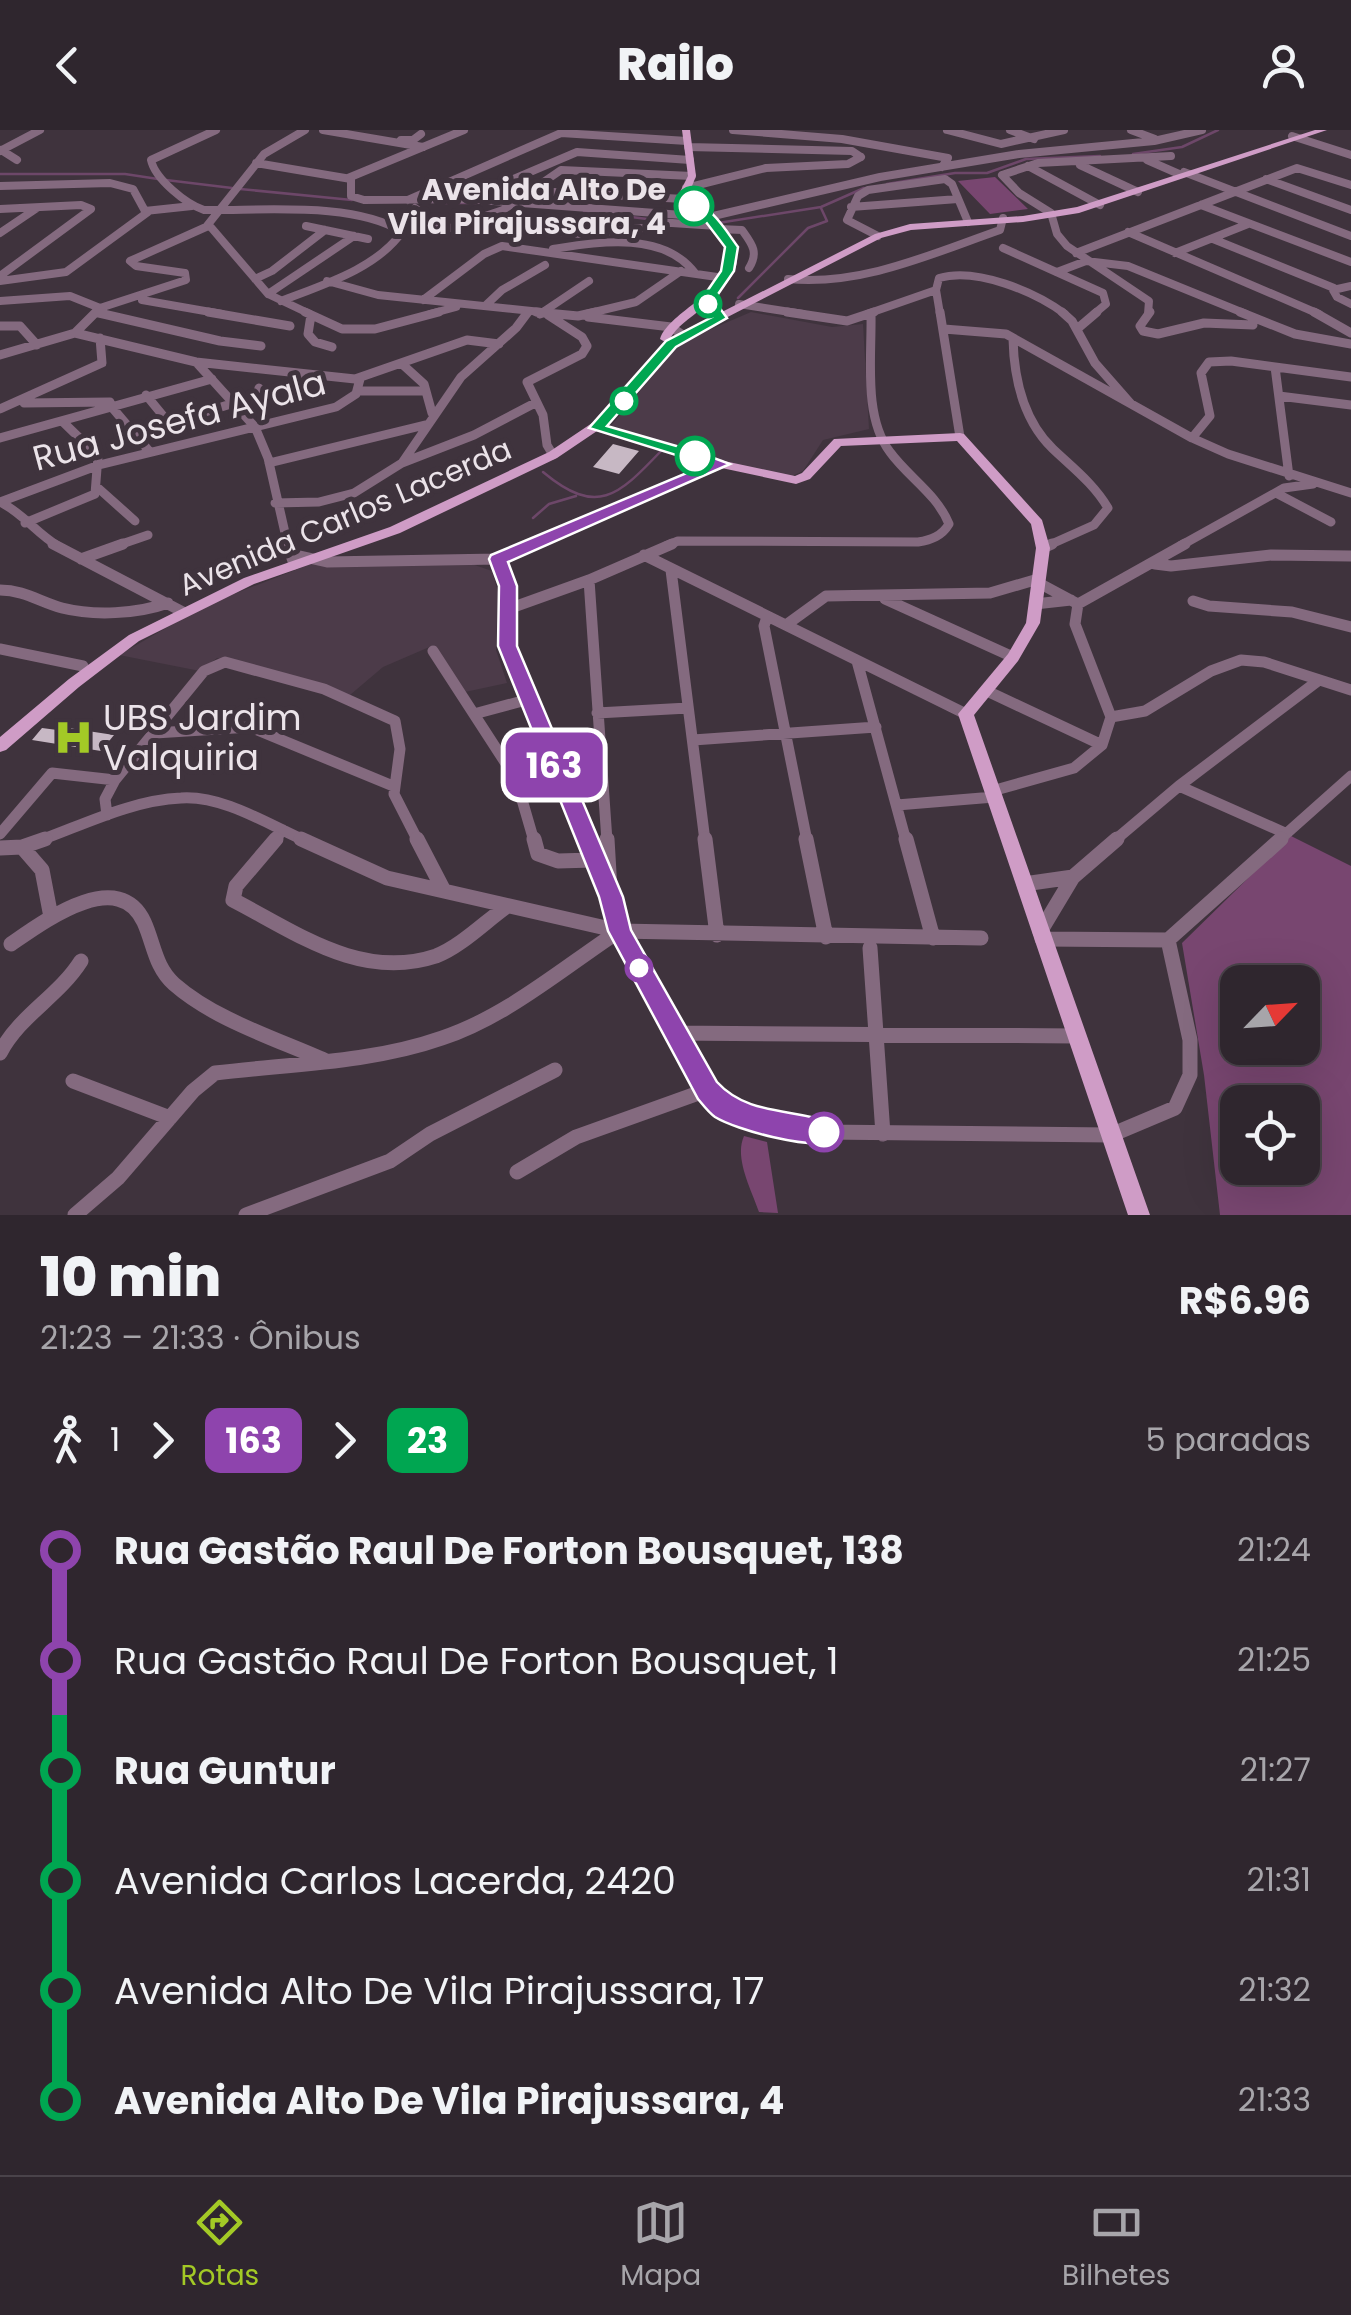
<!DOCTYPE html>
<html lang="pt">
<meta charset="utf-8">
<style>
body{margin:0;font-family:Poppins,sans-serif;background:#3b323a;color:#f1f3f6;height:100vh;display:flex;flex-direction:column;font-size:38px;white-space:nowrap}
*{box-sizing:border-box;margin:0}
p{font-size:32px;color:#a7a5aa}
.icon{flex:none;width:55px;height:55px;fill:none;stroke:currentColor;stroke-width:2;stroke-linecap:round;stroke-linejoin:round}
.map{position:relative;height:1085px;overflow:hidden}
.panel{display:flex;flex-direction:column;background:#2f262e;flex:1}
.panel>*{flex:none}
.badge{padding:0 20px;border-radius:15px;font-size:35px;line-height:65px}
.needle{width:65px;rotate:65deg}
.controls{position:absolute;left:1220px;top:835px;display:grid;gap:20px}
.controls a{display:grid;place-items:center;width:100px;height:100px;border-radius:20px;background:#2f262e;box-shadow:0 10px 40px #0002,0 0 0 2px #4a434a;font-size:50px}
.map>.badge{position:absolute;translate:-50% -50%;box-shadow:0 0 0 5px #fff}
.legs{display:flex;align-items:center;gap:15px;height:110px;padding:0 40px;font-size:32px}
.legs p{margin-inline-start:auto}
.head{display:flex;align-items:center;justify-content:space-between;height:170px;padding:0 40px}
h1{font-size:55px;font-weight:800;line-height:75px}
ul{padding:0 40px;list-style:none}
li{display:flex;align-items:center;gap:35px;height:110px;font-size:38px}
li i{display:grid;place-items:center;width:15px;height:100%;margin:0 12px;background:currentColor}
li i::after{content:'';width:25px;height:25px;margin:-12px;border:8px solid;border-radius:50%;background:#2f262e}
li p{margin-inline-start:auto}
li:first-child i{background:linear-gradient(#0000 50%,currentColor 0)}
li:last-child i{background:linear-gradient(currentColor 50%,#0000 0)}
header{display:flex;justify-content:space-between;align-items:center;height:130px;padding:0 40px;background:#2f262e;font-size:45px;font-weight:800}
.tab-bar{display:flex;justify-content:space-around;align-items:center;height:140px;border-top:2px solid #4a434a;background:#2f262e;font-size:28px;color:#a7a5aa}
.tab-bar a{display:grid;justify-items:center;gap:5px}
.tab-bar .on{color:#a3c926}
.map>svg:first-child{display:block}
</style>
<header><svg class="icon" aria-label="back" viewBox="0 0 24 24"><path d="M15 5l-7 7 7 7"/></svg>Railo<svg class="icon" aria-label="person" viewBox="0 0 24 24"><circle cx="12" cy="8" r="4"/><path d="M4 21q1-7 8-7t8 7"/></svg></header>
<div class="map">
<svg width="1351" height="1085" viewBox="0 0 1351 1085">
<rect width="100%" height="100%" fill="#3f333d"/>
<path fill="#4c3b49" d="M751 182 832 197 863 194 869 299 823 310 803 341 792 346 764 343 609 298 681 212Z
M463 431 492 441 498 462 496 520 507 553 465 562 434 515 383 537 350 565 217 528 200 541 119 525 206 475 313 433Z"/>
<path fill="#784670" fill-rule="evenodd" d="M995 47 1028 79 990 84 958 51Z
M1291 706 1351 736V1085H1220L1204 945 1182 813ZM1238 852H1302V918H1238ZM1238 972H1302V1038H1238Z
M744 1006 767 1012 778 1083 759 1082C751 1059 734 1028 744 1006Z"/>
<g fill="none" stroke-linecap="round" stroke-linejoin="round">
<path stroke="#6d4769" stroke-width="2.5" d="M1133 24 1182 17 1218 0
M0 44H125L158 49
M166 50 232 58
M887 54 955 43H987L1026 29 1100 26
M240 59 352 70
M439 73H476
M584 81 655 90
M718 93 821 77 864 58
M738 168 808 98 827 91 821 78
M543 342C597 387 618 366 661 321
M533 388 549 374 576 366"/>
</g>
<path fill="#c7b8c4" d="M613 314 639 321 619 344 593 337Z
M42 598 65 601 68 598 114 605 101 621 32 610Z"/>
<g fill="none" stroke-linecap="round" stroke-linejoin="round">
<path stroke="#846a7f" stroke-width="8" d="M216 0 151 30C155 49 186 74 204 80 260 81 355 71 402 102 376 139 322 155 281 171
M323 0 423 17
M733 0 842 9 948 28 942 37
M947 0 1001 14 1064 0
M1010 0 1034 9
M1131 0 1155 9
M1292 6 1351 25
M401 10H413L421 4
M688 17 852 21 861 27
M1 20 17 30
M0 21 40 0
M1147 30 1179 44
M256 33 351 49V66L364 70 467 69 709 87 880 47 1019 24 1154 11 1202 0
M1080 35 1138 62
M1028 36 1100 75
M1184 42 1351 106
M348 48 464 0
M1266 49 1351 80
M0 56 110 53 133 59 145 81 192 76
M686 58 766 38 848 34 861 27
M553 62 684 69
M469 68 577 22 690 30
M408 70 561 3 687 11
M1201 75 1351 132
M851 77 958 69
M415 78 441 97 450 98 503 80 561 40 692 46
M0 79 81 75 91 79 0 146
M657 92 717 96
M209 95 268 164 310 184
M306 96 368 109
M509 97 580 104 664 96
M719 99 742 100C752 114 759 122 749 138
M1128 102 1319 184
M0 103 37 78
M878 106 847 90 858 66 868 60 945 49 952 54 968 92
M1213 109 1334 158
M1003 118 1103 163 1106 174 1094 184
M553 119C599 112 663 101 695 143
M1076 123 1297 38 1351 55
M1175 123 1248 94
M1057 142 1086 131 1128 136 1246 184
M255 149 272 141 325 100
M788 149C862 156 931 124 1000 100L1003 88
M0 151 66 142 148 82
M327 151 378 165 560 184
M1351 156 1333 160 1337 167 1351 174
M936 160 939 148C977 137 1035 162 1065 184
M936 160 940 184
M268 164 354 106
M142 170 222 184
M423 170 484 124 502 116 724 148
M0 171 70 166 100 178
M739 174 803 184
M485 176 502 160 545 135
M100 178 186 150 185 143 136 136 130 131 206 97 264 24 305 0
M99 183 104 184
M94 184 100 178
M430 184 456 177
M540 184 589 151
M586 184 636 172 681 141
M867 184 936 160
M1148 184 1149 171 1067 116 1057 104 1051 83 1019 63 1002 45 1038 33 1171 26"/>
<path stroke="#846a7f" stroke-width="9" d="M208 182 290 196
M305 182 342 199H375L439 182
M536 182 578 186 596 182
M787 182 847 191 874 182
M940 182 960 307
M1062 182 1072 191 1095 233 1131 274
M1150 182 1140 196 1143 201 1158 204 1204 193 1253 195
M1240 182 1295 204 1351 214
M1314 182 1351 203
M99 183 220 211 261 216
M540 184 544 182
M311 185 308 204 315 212 332 217
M548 185 582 207 587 216 582 224 527 252 543 285 547 315 553 325
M588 187 671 197 683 205
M0 196H20L37 215
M944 199 1006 204 1192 308 1228 324 1351 363
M1077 199 1097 182
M75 203 196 232 355 249 467 210 499 214
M1013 209C1014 250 1023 290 1053 319 1073 338 1094 354 1108 378L1094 395 1047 416
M0 225 75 203 96 182
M196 232 255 297 268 328 288 416
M402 234 424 254 432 283
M1275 237 1289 346
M358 261H426
M146 265 169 293 257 266 259 258
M1279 266 1351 275
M24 273 110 272
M110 275 149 321
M0 279 102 233 100 208
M0 308 212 249
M1192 308 1210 286 1201 243 1209 232 1231 231 1351 247
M269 333 425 295
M402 333 461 247 516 198 528 182
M97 357 135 391
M1276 363 1331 392
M0 372 99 335 336 277 356 264 360 249
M0 372C23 383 36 403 58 416
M275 373 319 372 354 363 402 333 474 305 535 273
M25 393 95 364 98 326 62 291
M116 416 148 405
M528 416 721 334
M666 416 678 411 918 412C931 410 942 406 949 394 937 364 908 347 890 322 863 287 872 226 871 184
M1180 416 1284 358 1313 354"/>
<path stroke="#846a7f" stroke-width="11" d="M53 414 183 482
M287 414 294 434
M1043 418 1052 414
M644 425 966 584
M300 426 327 432 498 429 534 414
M81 429 123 414
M498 429 506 453 510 529 587 711
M1155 434 1171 436 1271 425 1351 426
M671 440 705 711
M589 450 607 711
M1037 452 1078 474
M0 460C24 460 40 472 62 478 94 486 137 484 168 473
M885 469 1013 527
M1193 471 1209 476 1292 482 1351 497
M1035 474 1071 470
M1078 474 1185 414
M1078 474 1075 494 1111 587
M508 479 589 450 672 414
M767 487 764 496 807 711
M786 495 826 466 990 463 1038 449
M0 519 83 536
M433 521 516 649 534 711
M857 531 906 711
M987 561 1102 615
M597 583 688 578
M474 584 526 570
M1111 587 1145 581 1211 541 1241 530 1264 532 1351 560
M155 603 250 597 393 656
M693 610 876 597
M1179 656 1285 703
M992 661 1074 638 1102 615 1111 587
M897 675 994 667
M107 685 105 669 115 650 204 541 225 532 324 559 395 591 400 619 394 664 418 711
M0 704 52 643 115 650
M38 711C83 695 132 670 181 668 223 665 269 695 306 711
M273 711 283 700
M1114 711 1179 656 1319 550
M1278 711 1351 646"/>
<path stroke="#846a7f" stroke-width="15" d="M276 709 236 756 233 770C297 803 361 851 436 826 460 817 485 792 506 777
M301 709 387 748 619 801 981 808
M417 709 443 759
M534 709 538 724 558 731 593 730
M586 709 611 767 619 801 707 960 722 977 765 992 823 1002 1111 1005 1175 978 1190 945V910L1168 810 1281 709
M607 709 610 760
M705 709 717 805
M806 709 826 807
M906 709 933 808
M22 717 42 740 51 787
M0 718 22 717 45 709
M1024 754 1073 747
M1040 802 1073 747 1117 709
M1042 809 1168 810
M11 814C43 792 118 736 144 792 154 814 155 837 174 854 215 890 277 909 326 931
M870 818 883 1004
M672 903 1076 906
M0 923C20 885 58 867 81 831
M73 951 170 988
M517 1042 576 1007 707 960
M75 1085 118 1048 193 961 215 943C289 934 371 933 442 908 506 887 563 838 619 801
M246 1085 390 1031 430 1004 555 940"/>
<path fill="#cf9cc6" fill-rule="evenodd" d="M682 0H690L696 46 688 66C733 108 765 125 702 178 690 189 676 196 669 211L665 212 660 209C671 177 747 156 724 110 714 92 692 81 678 66L688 46Z
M1315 0H1327L1079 83 1023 92 911 100 881 108 683 210 605 295 724 331 795 346 802 343 834 309 960 303 964 304 1042 390 1050 418 1040 493 1018 531 974 585 1150 1085H1128L958 584 1008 524 1026 493 1036 418 1031 394 957 311 841 316 810 349 796 354 717 337 597 301 557 328 400 403 254 454 139 511 79 557 6 620 0 622V607L69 549 129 505 244 448 390 397 549 322 601 287 675 206 875 104 910 94 1023 86 1077 77Z"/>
</g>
<path fill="#8e44ad" stroke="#fff" stroke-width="2.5" d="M695 321 730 334 508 432 517 456V516L623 767 631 800 717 952C748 986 793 978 833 993L837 1002 833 1011C811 1020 736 1000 715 987 709 983 703 975 698 969L608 801 599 767 498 516 499 456 489 429 491 425 706 335 687 326Z"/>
<path fill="#00a651" stroke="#fff" stroke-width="2.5" d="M689 73C711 73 726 101 738 117L734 141 714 170 727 188 676 217 607 296 701 323 703 326 695 331 589 298 666 211 712 187 701 170 721 141 725 117 706 92 689 78Z"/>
<defs>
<symbol id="hospital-bare" viewBox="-9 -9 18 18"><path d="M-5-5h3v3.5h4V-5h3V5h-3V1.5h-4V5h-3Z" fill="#a3c926" stroke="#3f333d" stroke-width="2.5" paint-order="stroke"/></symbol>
</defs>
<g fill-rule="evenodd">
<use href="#hospital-bare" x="46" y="580" width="55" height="55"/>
</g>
<g fill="#fff" stroke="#00a651" stroke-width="5">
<circle cx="694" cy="76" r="18"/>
<circle cx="708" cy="174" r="12"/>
<circle cx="624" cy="271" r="12"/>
<circle cx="695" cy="326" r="18"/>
</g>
<g fill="#fff" stroke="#8e44ad" stroke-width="5">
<circle cx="639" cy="838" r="12"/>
<circle cx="824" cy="1002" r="18"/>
</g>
<g text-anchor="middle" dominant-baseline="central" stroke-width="10" stroke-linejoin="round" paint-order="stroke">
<g font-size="30" font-weight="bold" fill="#ebe3e9" stroke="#3f333d" text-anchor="end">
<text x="666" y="59">Avenida Alto De<tspan x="666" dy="34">Vila Pirajussara, 4</tspan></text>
</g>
<g font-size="30" fill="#ebe3e9" stroke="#3f333d">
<text transform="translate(345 387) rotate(-23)">Avenida Carlos Lacerda</text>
</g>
<g font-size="35" fill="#ebe3e9" stroke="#3f333d">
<text transform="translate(179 290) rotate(-15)">Rua Josefa Ayala</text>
</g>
<g font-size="35" fill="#ebe3e9" stroke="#3f333d" text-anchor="start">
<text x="103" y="587">UBS Jardim<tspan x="103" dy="40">Valquiria</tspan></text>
</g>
</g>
</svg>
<div class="controls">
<a><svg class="needle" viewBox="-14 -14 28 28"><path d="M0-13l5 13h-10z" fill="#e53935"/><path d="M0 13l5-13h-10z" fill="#a7a5aa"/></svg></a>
<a><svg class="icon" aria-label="locate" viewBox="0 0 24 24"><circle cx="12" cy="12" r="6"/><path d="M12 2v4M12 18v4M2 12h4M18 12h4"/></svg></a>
</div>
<b class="badge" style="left:554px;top:635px;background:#8e44ad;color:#fff">163</b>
</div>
<section class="panel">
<div class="head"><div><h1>10 min</h1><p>21:23 – 21:33 · Ônibus</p></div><b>R$6.96</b></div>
<div class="legs"><svg class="icon" aria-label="walk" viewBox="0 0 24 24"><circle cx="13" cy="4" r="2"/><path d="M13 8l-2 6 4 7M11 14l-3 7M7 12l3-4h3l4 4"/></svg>1<svg class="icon" aria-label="forward" viewBox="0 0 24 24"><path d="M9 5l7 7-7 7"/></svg><b class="badge" style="background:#8e44ad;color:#fff">163</b><svg class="icon" aria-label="forward" viewBox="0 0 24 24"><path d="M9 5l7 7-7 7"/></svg><b class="badge" style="background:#00a651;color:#fff">23</b><p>5 paradas</p></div>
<ul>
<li><i style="color:#8e44ad"></i><b>Rua Gastão Raul De Forton Bousquet, 138</b><p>21:24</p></li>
<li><i style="color:#8e44ad"></i><span>Rua Gastão Raul De Forton Bousquet, 1</span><p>21:25</p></li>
<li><i style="color:#00a651"></i><b>Rua Guntur</b><p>21:27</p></li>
<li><i style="color:#00a651"></i><span>Avenida Carlos Lacerda, 2420</span><p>21:31</p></li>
<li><i style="color:#00a651"></i><span>Avenida Alto De Vila Pirajussara, 17</span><p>21:32</p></li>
<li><i style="color:#00a651"></i><b>Avenida Alto De Vila Pirajussara, 4</b><p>21:33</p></li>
</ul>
</section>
<nav class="tab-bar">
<a class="on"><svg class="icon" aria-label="directions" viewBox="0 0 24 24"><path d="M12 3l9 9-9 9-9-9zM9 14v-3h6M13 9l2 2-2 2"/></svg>Rotas</a>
<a><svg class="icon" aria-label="map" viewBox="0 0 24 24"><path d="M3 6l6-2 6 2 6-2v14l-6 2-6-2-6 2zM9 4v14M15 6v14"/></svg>Mapa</a>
<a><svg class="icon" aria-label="tickets" viewBox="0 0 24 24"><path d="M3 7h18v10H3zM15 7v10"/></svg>Bilhetes</a>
</nav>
